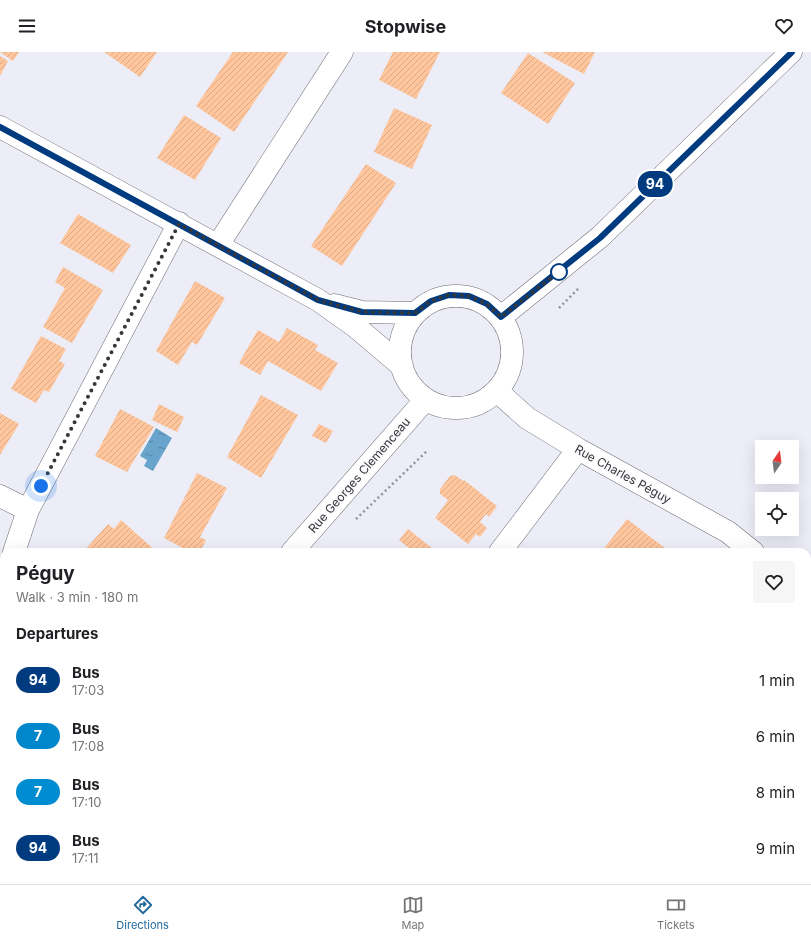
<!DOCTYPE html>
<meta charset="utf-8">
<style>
body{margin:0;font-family:Inter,sans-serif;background:#f6f6f6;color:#202124;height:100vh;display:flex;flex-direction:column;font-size:15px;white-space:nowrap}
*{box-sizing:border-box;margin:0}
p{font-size:13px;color:#757577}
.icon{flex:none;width:22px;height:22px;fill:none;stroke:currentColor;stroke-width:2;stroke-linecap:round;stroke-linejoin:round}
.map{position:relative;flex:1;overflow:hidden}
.details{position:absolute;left:0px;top:496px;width:811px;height:336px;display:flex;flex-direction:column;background:#fff;border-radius:12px 12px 0 0;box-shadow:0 4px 16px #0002}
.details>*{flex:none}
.badge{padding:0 8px;border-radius:13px;font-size:14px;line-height:26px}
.needle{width:26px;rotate:14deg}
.controls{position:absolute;left:755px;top:388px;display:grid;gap:8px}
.controls a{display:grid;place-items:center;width:44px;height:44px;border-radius:0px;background:#fff;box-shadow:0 4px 16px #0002;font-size:20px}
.you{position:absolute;width:20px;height:20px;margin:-10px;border:3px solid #fff;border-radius:50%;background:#1a73e8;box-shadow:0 0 0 6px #1a73e833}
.map>.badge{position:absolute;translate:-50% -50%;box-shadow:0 0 0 2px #fff}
h2{padding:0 16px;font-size:15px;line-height:36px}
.round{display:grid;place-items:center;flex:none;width:42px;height:42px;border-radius:0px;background:#f6f6f6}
.overview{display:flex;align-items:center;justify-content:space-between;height:68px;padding:0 16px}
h1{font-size:19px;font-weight:700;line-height:30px}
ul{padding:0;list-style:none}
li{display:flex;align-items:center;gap:12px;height:56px;padding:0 16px}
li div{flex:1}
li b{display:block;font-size:15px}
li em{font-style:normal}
li .badge{min-width:44px;font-weight:700;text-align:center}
header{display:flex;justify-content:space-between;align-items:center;height:52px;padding:0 16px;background:#fff;font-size:18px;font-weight:700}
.tabs{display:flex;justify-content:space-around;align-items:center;height:56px;border-top:1px solid #e0e0e0;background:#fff;font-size:11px;color:#757577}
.tabs a{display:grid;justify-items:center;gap:2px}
.tabs .on{color:#226a9e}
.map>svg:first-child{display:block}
</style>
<header><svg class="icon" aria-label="menu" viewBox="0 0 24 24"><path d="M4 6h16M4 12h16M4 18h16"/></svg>Stopwise<svg class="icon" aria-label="heart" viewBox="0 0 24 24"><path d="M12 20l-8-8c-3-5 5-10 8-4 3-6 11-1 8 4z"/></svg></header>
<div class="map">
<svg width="811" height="832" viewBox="0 0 811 832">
<defs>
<pattern id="water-ripples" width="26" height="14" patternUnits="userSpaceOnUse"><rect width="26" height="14" fill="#68a4cb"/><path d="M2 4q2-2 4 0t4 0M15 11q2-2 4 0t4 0" fill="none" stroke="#5686a6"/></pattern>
<pattern id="building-hatch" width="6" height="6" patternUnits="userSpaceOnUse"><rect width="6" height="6" fill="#ffc69d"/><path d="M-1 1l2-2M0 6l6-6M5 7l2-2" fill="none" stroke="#dbab88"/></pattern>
</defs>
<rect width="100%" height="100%" fill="#ecedf7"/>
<path fill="url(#water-ripples)" d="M156 376 172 386 153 419 144 414 147 408 140 404Z"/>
<path fill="url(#building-hatch)" d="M0 0H19L13 9Z
M104 0H157L140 25Z
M233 0H288L234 80 196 54Z
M393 0H440L416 47 379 28Z
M542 0H595L584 22Z
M528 1 575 31 548 72 501 41Z
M0 4 8 9 0 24Z
M394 56 432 73 412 117 374 100Z
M184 63 221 86 195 128 157 106Z
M366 112 396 131 342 214 311 194Z
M78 162 131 193 113 221 60 191Z
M63 215 103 238 72 291 43 275 65 236 55 230Z
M195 229 225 246 197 293 192 290 178 313 156 299Z
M287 276 318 293 315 298 338 311 321 339 268 309 260 323 239 311 258 278 279 290Z
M41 284 66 297 59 309 65 312 49 340 44 338 36 351 11 337Z
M261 343 298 363 261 426 227 405Z
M159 352 184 365 177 380 152 368Z
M120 357 154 375 127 420 95 404Z
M0 361 19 372 0 403Z
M319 372 333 379 326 391 312 384Z
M197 421 227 436 200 485 206 488 200 500H190L164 486Z
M455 423 463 429 464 428 497 454 489 465 486 462 480 470 487 476 480 485 476 482 468 492 435 466 448 448 440 442V437L450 424Z
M627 467 670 500 602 499Z
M121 468 157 500H83L108 472 114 477Z
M408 477 437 500H414L399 488Z
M4 588V639L0 644V593Z
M811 685V744L808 747 807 690Z
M307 828H347L344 832H310L306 829Z
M358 828H380L377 832H363Z
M516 828H557L554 832H521Z
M692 828H750L755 832H694L691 830Z"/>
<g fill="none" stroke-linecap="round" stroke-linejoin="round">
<defs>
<path id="minor" d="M0 75 318 248 356 275 402 314
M218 193 342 0
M400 300a56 56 0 1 1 112 0a56 56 0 1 1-112 0Z
M334 253 362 260 415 261
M501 265 600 185 791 0
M497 339 527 366 578 397 728 480 753 500
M0 444 28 458
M14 500 28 458 179 171
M292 500 426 347
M500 500 578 397
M0 522 4 517
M807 545 811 548
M807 598 811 593
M0 804 4 800
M462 828 467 832
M635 828 640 832"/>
</defs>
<use href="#minor" stroke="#6a6b74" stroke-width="23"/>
<path stroke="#92939a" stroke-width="2.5" stroke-dasharray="2 3" stroke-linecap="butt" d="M559 256 580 235
M356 467 428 398
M226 832 229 828"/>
<use href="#minor" stroke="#fff" stroke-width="22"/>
</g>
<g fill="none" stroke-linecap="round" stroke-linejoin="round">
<defs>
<path id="line" d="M0 75 318 248 362 260 415 261 431 249 449 243 469 244 487 252 501 265 600 186 792 0"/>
</defs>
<use href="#line" stroke="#fff" stroke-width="9"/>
<use href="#line" stroke="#003b80" stroke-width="6"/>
<path stroke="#36373a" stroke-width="4" stroke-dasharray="0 7.2" d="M41 434 179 172 318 248 362 260 415 261 431 249 449 243 469 244 487 252 501 265 560 219 559 220"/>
</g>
<circle fill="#fff" stroke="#003b80" stroke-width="2" cx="559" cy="220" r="8"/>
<g text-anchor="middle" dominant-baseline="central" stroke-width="3.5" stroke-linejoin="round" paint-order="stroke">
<g font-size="12" fill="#36373a" stroke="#fbfbfd">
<text transform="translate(623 422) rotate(29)">Rue Charles Péguy</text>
<text transform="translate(359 423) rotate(-49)">Rue Georges Clemenceau</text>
</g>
</g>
</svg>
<div class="controls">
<a><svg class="needle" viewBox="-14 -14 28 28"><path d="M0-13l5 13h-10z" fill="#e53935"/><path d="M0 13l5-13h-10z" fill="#757577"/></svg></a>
<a><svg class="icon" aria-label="locate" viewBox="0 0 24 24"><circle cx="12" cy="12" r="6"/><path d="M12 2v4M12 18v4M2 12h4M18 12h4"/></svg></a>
</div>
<div class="you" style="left:41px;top:434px"></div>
<b class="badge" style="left:655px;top:132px;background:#003b80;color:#fff">94</b>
<section class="details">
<div class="overview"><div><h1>Péguy</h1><p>Walk · 3 min · 180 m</p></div><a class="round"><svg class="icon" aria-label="heart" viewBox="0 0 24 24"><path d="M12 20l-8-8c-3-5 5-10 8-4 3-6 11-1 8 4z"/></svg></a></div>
<h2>Departures</h2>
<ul>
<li><span class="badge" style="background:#003b80;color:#fff">94</span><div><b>Bus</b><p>17:03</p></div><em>1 min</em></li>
<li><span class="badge" style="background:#0086cb;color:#fff">7</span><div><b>Bus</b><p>17:08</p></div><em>6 min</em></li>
<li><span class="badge" style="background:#008cd0;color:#fff">7</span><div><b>Bus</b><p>17:10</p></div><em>8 min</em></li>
<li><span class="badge" style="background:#003b80;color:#fff">94</span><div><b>Bus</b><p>17:11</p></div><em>9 min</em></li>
</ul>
</section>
</div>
<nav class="tabs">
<a class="on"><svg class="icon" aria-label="directions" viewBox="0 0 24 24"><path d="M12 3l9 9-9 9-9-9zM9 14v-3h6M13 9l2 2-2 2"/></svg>Directions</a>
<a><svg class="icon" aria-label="map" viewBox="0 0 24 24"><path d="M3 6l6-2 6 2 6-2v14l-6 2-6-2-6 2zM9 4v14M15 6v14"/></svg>Map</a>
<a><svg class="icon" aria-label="tickets" viewBox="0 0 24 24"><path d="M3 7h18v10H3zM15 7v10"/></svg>Tickets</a>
</nav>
